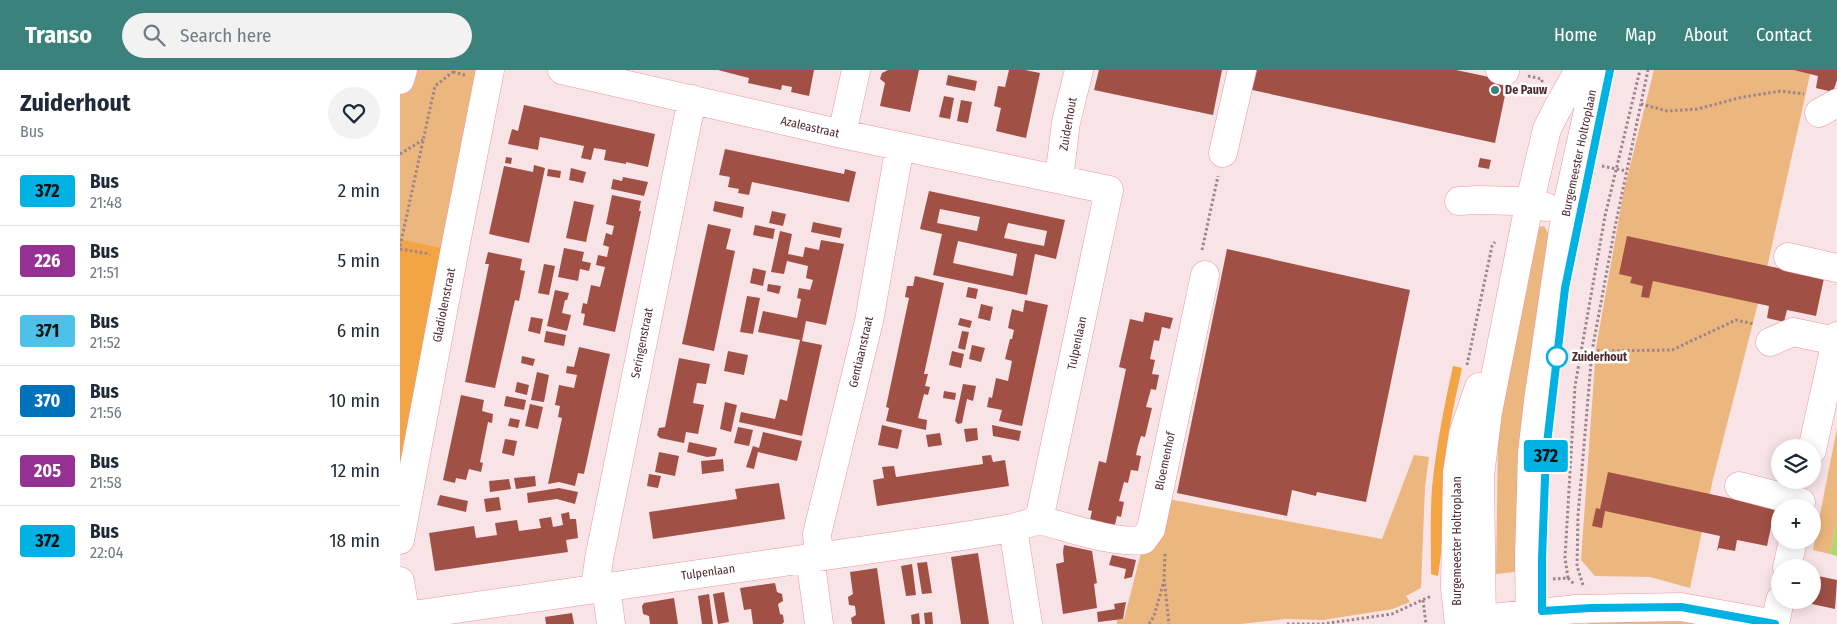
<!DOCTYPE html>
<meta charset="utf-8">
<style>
body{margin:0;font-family:"Fira Sans Condensed",sans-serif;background:#f2f2f3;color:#1f2937;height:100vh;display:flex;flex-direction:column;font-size:19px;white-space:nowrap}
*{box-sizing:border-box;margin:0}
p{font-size:16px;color:#747a83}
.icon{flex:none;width:28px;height:28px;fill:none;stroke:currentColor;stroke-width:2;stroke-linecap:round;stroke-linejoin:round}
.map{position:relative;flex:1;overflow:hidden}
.drawer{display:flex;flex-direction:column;background:#fff;width:400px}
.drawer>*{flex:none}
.badge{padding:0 10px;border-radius:4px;font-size:18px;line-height:32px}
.tools{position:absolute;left:1371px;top:369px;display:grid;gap:10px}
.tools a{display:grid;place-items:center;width:50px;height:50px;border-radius:50%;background:#fff;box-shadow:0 2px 12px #0003;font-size:25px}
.map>.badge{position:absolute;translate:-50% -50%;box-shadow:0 0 0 2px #fff}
.round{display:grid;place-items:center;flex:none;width:52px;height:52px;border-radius:26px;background:#f2f2f3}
.summary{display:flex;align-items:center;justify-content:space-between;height:85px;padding:0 20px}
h1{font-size:24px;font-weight:700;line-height:38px}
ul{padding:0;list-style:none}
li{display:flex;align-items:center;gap:15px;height:70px;padding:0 20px;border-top:1px solid #e0e1e3}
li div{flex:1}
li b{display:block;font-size:19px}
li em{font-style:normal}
li .badge{min-width:55px;font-weight:700;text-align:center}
header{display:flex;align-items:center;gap:30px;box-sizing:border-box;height:70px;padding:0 25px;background:#3b827c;color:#fff}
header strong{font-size:24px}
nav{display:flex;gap:28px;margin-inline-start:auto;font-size:18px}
.search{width:350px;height:45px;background:#f2f2f3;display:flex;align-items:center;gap:12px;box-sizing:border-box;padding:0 18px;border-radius:28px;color:#747a83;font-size:19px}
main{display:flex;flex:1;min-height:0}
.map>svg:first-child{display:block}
</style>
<header>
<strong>Transo</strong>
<div class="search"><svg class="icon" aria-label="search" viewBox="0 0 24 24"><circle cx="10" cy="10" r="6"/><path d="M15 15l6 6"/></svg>Search here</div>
<nav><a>Home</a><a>Map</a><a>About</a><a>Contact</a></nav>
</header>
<main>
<section class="drawer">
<div class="summary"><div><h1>Zuiderhout</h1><p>Bus</p></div><a class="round"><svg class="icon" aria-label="heart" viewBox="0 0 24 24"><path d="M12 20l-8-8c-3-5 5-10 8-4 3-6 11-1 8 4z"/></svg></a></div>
<ul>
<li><span class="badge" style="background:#00b2e3;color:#111">372</span><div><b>Bus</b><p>21:48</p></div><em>2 min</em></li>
<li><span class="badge" style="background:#953192;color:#fff">226</span><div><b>Bus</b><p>21:51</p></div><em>5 min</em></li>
<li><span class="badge" style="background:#4ec1e8;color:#111">371</span><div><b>Bus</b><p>21:52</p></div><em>6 min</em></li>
<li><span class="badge" style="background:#0072bc;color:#fff">370</span><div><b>Bus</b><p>21:56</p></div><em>10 min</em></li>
<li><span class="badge" style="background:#953192;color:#fff">205</span><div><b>Bus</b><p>21:58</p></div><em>12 min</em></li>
<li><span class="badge" style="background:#00b2e3;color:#111">372</span><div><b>Bus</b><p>22:04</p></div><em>18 min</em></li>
</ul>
</section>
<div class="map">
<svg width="1437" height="554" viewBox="0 0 1437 554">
<rect width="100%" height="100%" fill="#f8e4e7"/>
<path fill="#ecb77e" d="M0 0H80L0 410Z
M1254 0H1411L1366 202 1313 409 1290 518 1250 507 1195 506 1181 490 1196 278 1224 120Z
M1144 156 1151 168 1124 501 1096 504 1098 371 1102 326 1135 158Z
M1437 358V451L1430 484 1413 480Z
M1014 385 1029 387 1025 417 1021 518 1006 526 1010 532 993 539 923 550 887 549 840 554H717V550L724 549 742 479 752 482 763 428 982 469Z
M1187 544H1233L1321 554H1188Z"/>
<path fill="#f3a546" d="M0 169 49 180 3 395 0 392Z
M1053 296 1062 298C1056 326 1049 354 1047 382 1043 423 1045 465 1038 506L1031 504C1031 475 1030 447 1032 418 1036 377 1044 337 1053 296Z"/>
<path fill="#acd870" d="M1437 451V486L1430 484Z"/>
<path fill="#a15046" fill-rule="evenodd" d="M318 0H414L409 26 391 22 392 17 382 15 381 20 348 13 349 8Z
M488 0H519L510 42 480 36 485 13 480 9 482 3Z
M609 0H625L640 3 626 68 596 61 601 38 594 36 598 16 605 17Z
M699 0H822L813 45 694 20Z
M857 0H1056L1108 11 1095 73 852 20Z
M1394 0H1437V10L1433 22 1416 18 1418 6Z
M548 5 577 11 575 21 546 15Z
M544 26 554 28 550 49 539 47Z
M561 30 572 32 568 53 557 51Z
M124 35 255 64 248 97 226 92V94L204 90 206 80 194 78 191 90 181 88 184 76 140 67 138 80 108 74 112 59 118 61Z
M325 79 444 104 445 99 456 102 449 132 352 112 349 125 338 123 339 119 328 117 330 107 319 105Z
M106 87 112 88 111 94 105 93Z
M1080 88 1091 90 1089 99 1078 97Z
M134 95 145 98 129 173 89 164 104 96 133 102Z
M171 98 186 102 183 113 169 110Z
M148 99 161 101 160 108 147 106Z
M223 107 248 112 244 126 211 119 213 109 222 111Z
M529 121 665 150 656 189 635 184 627 225 533 205 542 164 520 159ZM540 139 580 147 577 161 537 153ZM608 153 647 161 644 176 604 168ZM558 171 617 184 613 206 553 193Z
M212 125 241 131 239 141H241L215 262 183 255 185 244 181 243 183 233 187 234 191 215 200 217 205 197 196 195 198 185 207 187 209 177 203 175 206 163 212 165 214 156 206 154Z
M174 131 194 135 186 172 166 168Z
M315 131 344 137 342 148 313 141Z
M372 141 386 144 383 156 369 153Z
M413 152 442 158 440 168 411 162Z
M308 154 331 159 326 179 335 181 314 281 282 274Z
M355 155 375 159 373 169 353 165Z
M380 161 392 164 388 184 403 187 405 177 419 180 421 170 444 174 426 255 406 251 402 271 422 275 402 366 339 352 341 342 375 349 380 329 387 331 400 270 358 262 363 241 397 248 401 229 397 228 399 218 410 220 413 210 406 208 408 196 387 191 384 204 371 202Z
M1227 166 1424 208 1416 246 1387 240 1384 252 1367 248 1369 236 1253 211 1249 228 1241 227 1243 216 1230 213 1232 207 1219 204Z
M164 178 184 182 182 191 191 193 189 201 180 199 178 211 158 207Z
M827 179 1010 220 966 432 917 422 916 426 892 420 887 446 777 423Z
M88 182 122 189 120 200 125 201 119 231 115 230 95 318 65 312 89 194H85Z
M144 194 155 196 149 225 138 223Z
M353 198 366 201 363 216 350 213Z
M515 206 544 213 524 304H528L525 316 530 317 528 325 524 324 518 348 527 350 526 360 486 351 489 338 486 337 509 228 505 227 507 216H513Z
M368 214 381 216 379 224 367 221Z
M568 217 578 219 576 229 566 227Z
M155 220 169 223 167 230H165L162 243 171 245 167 261 147 256Z
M347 226 360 228 353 264 340 262Z
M625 230 648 235 622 356 599 351 602 340 587 337 589 327 592 328 596 308 608 311 612 291 605 289 610 269H612L614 260 608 258 610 248 612 239 623 242Z
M581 234 593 237 590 251 578 248Z
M745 242 773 248 770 259 762 257 759 271 754 270 750 289 755 290 752 304 759 305 756 320 751 319 746 337 752 338 745 367 741 366 738 376 736 385 741 386 738 401 731 400 728 413 724 412 719 431 724 432 721 447 717 446 714 459 689 454 692 441 688 440 699 391 706 393 726 299 719 297 730 249 743 252Z
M131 247 143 249 140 264 128 261Z
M560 248 572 251 570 258 558 255Z
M146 261 166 265 164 276 144 272Z
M562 261 569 262 565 280 558 278Z
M572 275 585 278 581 292 569 289Z
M179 277 210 284 184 404 178 403 175 416 159 412 148 414 162 348 158 347 160 336 155 335 159 315 174 318 177 305 166 303 167 296 174 297Z
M328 281 348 285 344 305 324 301Z
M552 281 564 284 561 298 549 295Z
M122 286 135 289 133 296 121 293Z
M279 288 310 294 306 314 297 313 293 333 304 335 298 364 286 362 284 373 260 368 257 365 259 358 265 357Z
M137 302 149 305 144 332 131 330Z
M117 312 129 315 127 325 115 322Z
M563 314 576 316 573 331 567 329 562 353 558 354 555 351Z
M544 321 556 323 555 330 543 328Z
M61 325 84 330 82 341 93 344 92 353 88 352 80 392 83 393 81 402 69 399 66 410 56 408 55 413 43 410Z
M106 326 126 330 124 340 104 336Z
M325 332 337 335 331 362 320 359Z
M130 334 143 337 138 359 125 356Z
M110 348 120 350 118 358 108 356Z
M482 355 502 360 498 379 478 375Z
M592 355 621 361 619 371 593 366Z
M338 357 353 360 349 376 334 373Z
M577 358 578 370 566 372 564 359Z
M363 362 402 371 397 391 358 382 354 399 346 397 353 376 359 378Z
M540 363 542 375 528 377 526 365Z
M105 369 117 371 114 386 102 383Z
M289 372 317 378 315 386 307 387 287 382Z
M259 382 279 386 275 406 255 402Z
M591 385 593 392 605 390 609 416 477 436 473 410 484 408 482 397 494 396 496 407 583 394 582 386Z
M323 389 324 401 302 404 301 391Z
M1208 402 1375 438 1367 476 1337 470 1335 481 1319 478 1317 481 1320 466 1205 441 1202 458 1192 456 1196 438 1200 439Z
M249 404 261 406 258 418 247 416Z
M135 406 136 416 116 419 114 408Z
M109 409 111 419 90 422 89 411Z
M379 413 385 449 253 469 249 442 337 429 335 419Z
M159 418 178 422 175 434 157 429 128 433 127 423Z
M40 425 68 431 66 442 37 435Z
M99 427 101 440 86 442 84 429Z
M169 442 170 449H176L178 468 166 470 168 482 35 501 29 463 74 456 76 468 97 465 95 453 117 450 119 461 141 458 139 449 151 447 153 457 163 455 161 444Z
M664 475 692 481 697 513 694 514 697 538 663 544 656 494 664 492 663 482Z
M578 483 589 554H561L551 487Z
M712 485 736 490 732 507 724 509 726 499 709 495Z
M527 492 532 523 522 524 517 493Z
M512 494 516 525 506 526 501 496Z
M477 498 485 554H452L451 548 456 545 455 536 449 535 448 527 453 524 450 502Z
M1418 506 1437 510 1435 539 1412 534Z
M375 513 377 522 382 524 383 531 378 534 380 544 383 545 384 552 382 554H353L351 539 344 540 340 518Z
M324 522 329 552 318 554 313 524Z
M309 524 313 554H302L298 526Z
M274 528 278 554H250L249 546 243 544 242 536 244 533Z
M726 532 723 549 698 552 697 542 715 539 714 534Z
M532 542 533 554H525L524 543Z
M172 543 174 554H146L145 547Z
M519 543 520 554H512L511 545Z"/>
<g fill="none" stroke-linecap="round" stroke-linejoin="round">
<defs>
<path id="minor" d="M1100 0 1105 1
M0 10 3 0
M1419 43 1437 33
M442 64 456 0
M823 83 842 0
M659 109 666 52 679 0
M1059 131 1077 130 1116 131 1146 137
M1388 187 1437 198
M1370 272 1393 262 1436 271
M1412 380 1437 266
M1339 416 1401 432
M639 450C669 457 713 474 743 470L751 459 805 205
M613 458 628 554
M0 470 55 178 90 0
M419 486 417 464 469 251 500 76
M410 487 419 554
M1387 498 1393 470
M0 511 7 554
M206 517 211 554
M195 518 199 489 292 29
M0 547 557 467 613 458 639 450 709 120 442 64 162 0
M1064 551 1176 539 1281 537 1375 554
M1059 554 1055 518 1057 403 1063 364 1079 317
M1082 554 1080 405 1088 342 1129 135 1147 59 1157 39 1179 0
M1130 554 1129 488 1132 383 1138 331 1166 140 1197 0
M1375 554 1380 530"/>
</defs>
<use href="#minor" stroke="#ee94a4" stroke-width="29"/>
<path stroke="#a08489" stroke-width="3" stroke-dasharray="2.5 2.5" stroke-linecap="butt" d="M53 2 65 5
M1128 6 1142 9V13
M1241 34 1267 41 1297 39 1343 27 1381 21 1404 24
M0 84 23 70
M1202 96 1227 101
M0 176 35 16 53 2V0
M0 179 30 184
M802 180 818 106
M1192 281 1272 280 1336 250 1354 254
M1067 295 1092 176 1095 172
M765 484 764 508 769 554
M1168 508 1165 488 1175 316 1205 146 1240 0
M1153 509 1168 508 1174 514
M1183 515 1177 496 1178 446 1192 281 1215 157 1248 0
M1023 530 1026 554
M749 554 754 546 764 511
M887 554H922L992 544 1031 526"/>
<use href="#minor" stroke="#fff" stroke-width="28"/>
</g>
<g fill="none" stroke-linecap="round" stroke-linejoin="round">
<defs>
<path id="line" d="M1210 0 1165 218 1146 382 1142 488V541L1191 538 1281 537 1375 554"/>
</defs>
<use href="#line" stroke="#fff" stroke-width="11"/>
<use href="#line" stroke="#00b2e3" stroke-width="8"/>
</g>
<circle fill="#3b827c" stroke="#fff" stroke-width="2" cx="1095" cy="20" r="5"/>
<circle fill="#fff" stroke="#00b2e3" stroke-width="2.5" cx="1157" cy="287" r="10"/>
<g text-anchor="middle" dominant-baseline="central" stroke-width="5" stroke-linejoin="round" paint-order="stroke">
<g font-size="12" font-weight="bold" fill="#4e2a31" stroke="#fff" text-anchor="start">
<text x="1105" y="20">De Pauw</text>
</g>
<g font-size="12" fill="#4e2a31" stroke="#fff">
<text transform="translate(668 54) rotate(-80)">Zuiderhout</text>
<text transform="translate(410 57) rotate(13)">Azaleastraat</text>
<text transform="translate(1179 83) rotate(-78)">Burgemeester Holtroplaan</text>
<text transform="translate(44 235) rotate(-79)">Gladiolenstraat</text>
<text transform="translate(242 273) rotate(-79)">Seringenstraat</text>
<text transform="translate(677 273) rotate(-78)">Tulpenlaan</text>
<text transform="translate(461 282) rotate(-77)">Gentiaanstraat</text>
<text transform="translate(765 391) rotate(-78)">Bloemenhof</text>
<text transform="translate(1057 471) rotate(-90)">Burgemeester Holtroplaan</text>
<text transform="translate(308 502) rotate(-8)">Tulpenlaan</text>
</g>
<g font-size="12" font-weight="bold" fill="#4e2a31" stroke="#fff" text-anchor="start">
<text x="1172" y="287">Zuiderhout</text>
</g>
</g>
</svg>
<div class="tools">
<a><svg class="icon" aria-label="layers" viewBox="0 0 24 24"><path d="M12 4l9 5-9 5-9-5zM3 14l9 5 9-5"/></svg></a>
<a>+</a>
<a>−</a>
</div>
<b class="badge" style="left:1146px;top:386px;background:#00b2e3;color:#111">372</b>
</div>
</main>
